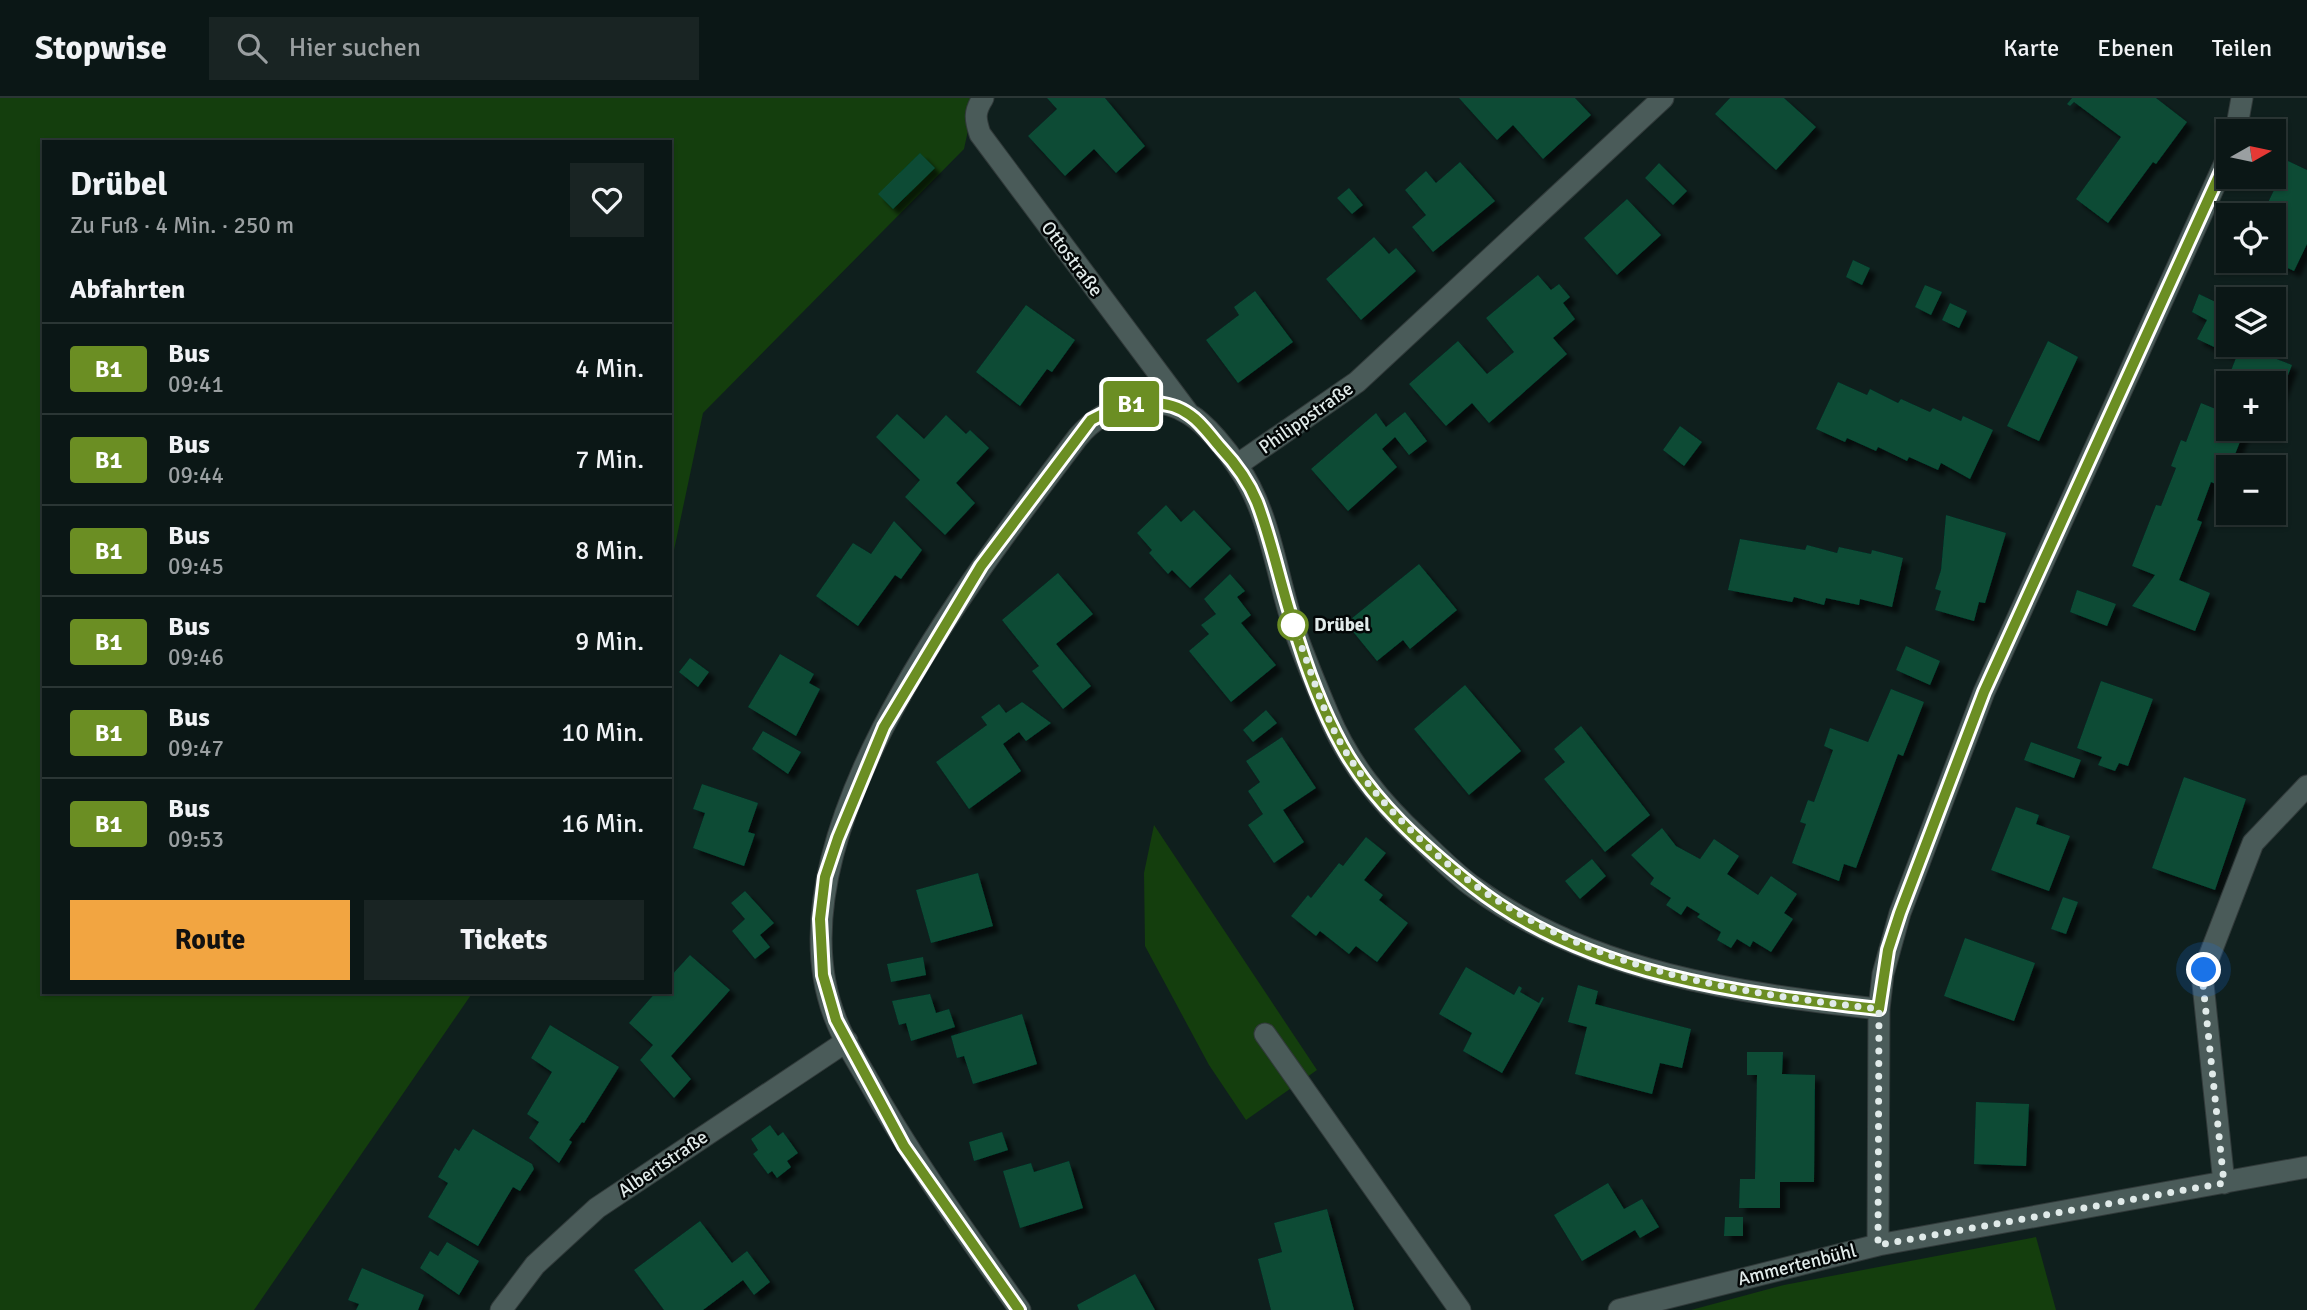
<!DOCTYPE html>
<html lang="de">
<meta charset="utf-8">
<style>
body{margin:0;font-family:Signika,sans-serif;background:#192423;color:#f1f3f6;height:100vh;display:flex;flex-direction:column;font-size:26px;white-space:nowrap}
*{box-sizing:border-box;margin:0}
p{font-size:23px;color:#9a9fa1}
.icon{flex:none;width:38px;height:38px;fill:none;stroke:currentColor;stroke-width:2;stroke-linecap:round;stroke-linejoin:round}
.map{position:relative;flex:1;overflow:hidden}
.side{position:absolute;left:42px;top:42px;width:630px;height:854px;display:flex;flex-direction:column;background:#0b1716;border-radius:0px;box-shadow:0 2px 5px #0004,0 0 0 2px #2b3635}
.side>*{flex:none}
.badge{padding:0 14px;border-radius:5px;font-size:24px;line-height:46px}
.needle{width:46px;rotate:81deg}
.fabs{position:absolute;left:2216px;top:21px;display:grid;gap:14px}
.fabs a{display:grid;place-items:center;width:70px;height:70px;border-radius:0px;background:#0b1716;box-shadow:0 2px 5px #0004,0 0 0 2px #2b3635;font-size:35px}
.you{position:absolute;width:35px;height:35px;margin:-18px;border:5px solid #fff;border-radius:50%;background:#1a73e8;box-shadow:0 0 0 10px #1a73e833}
.map>.badge{position:absolute;translate:-50% -50%;box-shadow:0 0 0 4px #fff}
h2{padding:0 28px;font-size:26px;line-height:63px}
.round{display:grid;place-items:center;flex:none;width:74px;height:74px;border-radius:0px;background:#192423}
.head{display:flex;align-items:center;justify-content:space-between;height:119px;padding:0 28px}
h1{font-size:33px;font-weight:800;line-height:52px}
.action{display:flex;gap:14px;margin-top:auto;padding:14px 28px}
.action a{flex:1;height:80px;border-radius:0px;background:#f2a541;color:#111;font-size:28px;font-weight:800;line-height:80px;text-align:center}
.action a+a{background:#192423;color:#f1f3f6}
ul{padding:0;list-style:none}
li{display:flex;align-items:center;gap:21px;height:91px;padding:0 28px;border-top:2px solid #2b3635}
li div{flex:1}
li b{display:block;font-size:26px}
li em{font-style:normal}
li .badge{min-width:77px;font-weight:700;text-align:center}
header{display:flex;align-items:center;gap:42px;box-sizing:border-box;height:98px;padding:0 35px;background:#0b1716;border-bottom:2px solid #2b3635}
header strong{font-size:33px}
nav{display:flex;gap:38px;margin-inline-start:auto;font-size:24px}
.search{width:490px;height:63px;background:#192423;display:flex;align-items:center;gap:18px;box-sizing:border-box;padding:0 24px;border-radius:0px;color:#9a9fa1;font-size:26px}
.map>svg:first-child{display:block}
</style>
<header>
<strong>Stopwise</strong>
<div class="search"><svg class="icon" aria-label="search" viewBox="0 0 24 24"><circle cx="10" cy="10" r="6"/><path d="M15 15l6 6"/></svg>Hier suchen</div>
<nav><a>Karte</a><a>Ebenen</a><a>Teilen</a></nav>
</header>
<div class="map">
<svg width="2307" height="1212" viewBox="0 0 2307 1212">
<defs>
<filter id="shadow"><feDropShadow dx="6" dy="6" stdDeviation="2" flood-color="#0009"/></filter>
</defs>
<rect width="100%" height="100%" fill="#0f1f1d"/>
<path fill="#143e0d" d="M0 0H975L964 51 703 315 670 471V44H44V894H473L254 1212H0Z
M1154 727 1317 972 1246 1022 1209 967 1145 848 1144 775Z
M2036 1139 2056 1212H1691L1784 1187Z"/>
<path fill="#084c36" filter="url(#shadow)" d="M1047 0H1105L1145 48 1116 75 1094 51 1065 78 1028 38 1057 11Z
M1459 0H1575L1591 17 1543 61 1513 27 1497 42Z
M1730 0H1784L1816 29 1776 72 1715 16Z
M2072 0H2156L2187 24 2156 66 2153 64 2108 125 2076 101 2121 39 2074 4 2070 8 2067 6Z
M920 55 935 70 893 111 878 96Z
M2288 63 2307 72V146L2294 173 2273 163V117H2262Z
M1460 64 1495 103 1433 154 1412 129 1426 117 1405 92 1426 73 1436 85Z
M1659 65 1687 93 1673 107 1645 80Z
M1349 90 1363 107 1352 116 1337 100Z
M1627 101 1661 137 1617 177 1584 140Z
M1374 139 1389 156 1396 150 1416 173 1361 222 1326 181Z
M1853 162 1870 170 1862 187 1846 179Z
M1538 177 1551 192 1559 186 1570 199 1563 205 1575 221 1553 240 1567 256 1489 325 1472 305 1446 328 1409 286 1458 243 1487 276 1514 254 1486 220Z
M1925 187 1942 194 1931 217 1915 209Z
M1255 193 1293 244 1238 285 1206 242 1239 217 1234 209Z
M2199 196 2228 210 2219 228 2228 232V247H2234L2229 256 2197 241 2207 222 2192 214Z
M1950 205 1967 213 1959 230 1942 222Z
M1026 207 1075 242 1052 274 1047 271 1020 308 976 274Z
M2048 243 2078 259 2039 343 2007 328Z
M2250 251 2292 267 2275 310 2273 285H2228V291L2224 290 2238 255 2247 259Z
M1838 284 1867 297 1870 291 1898 305 1901 301 1930 314 1933 310 1961 323 1963 318 1993 332 1970 381 1941 365 1938 372 1909 359 1907 363 1878 349 1876 353 1847 340 1845 344 1816 331Z
M2227 301 2228 331H2245L2230 369H2228L2223 389 2211 384 2197 422 2202 424 2179 482 2210 495 2195 533 2132 508 2155 477 2132 468 2156 407 2161 408 2176 370 2171 368 2181 342 2186 344 2201 305 2223 314Z
M1405 314 1427 343 1409 357 1395 339 1382 351 1397 369 1348 413 1311 371 1376 315 1386 329Z
M897 316 924 341 946 317 966 336 970 332 989 350 956 385 975 405 945 437 905 399 920 382 876 339Z
M1680 328 1702 344 1684 368 1663 352Z
M1166 407 1181 424 1194 412 1231 451 1190 490 1172 472 1168 476 1149 455 1152 452 1137 435Z
M1946 417 2006 435 1985 505 1979 504 1974 523 1935 512 1941 493 1935 491 1941 472Z
M894 423 922 452 901 481 895 477 858 528 816 498 853 445 871 456Z
M1740 441 1805 452 1807 447 1837 455 1839 449 1871 456 1872 452 1903 460 1892 509 1860 501 1859 507 1826 500 1824 507 1794 499 1792 504 1728 492Z
M1419 466 1457 512 1410 551 1403 542 1377 563 1346 525Z
M1058 475 1093 516 1056 546 1091 588 1063 611 1032 573 1039 568 1002 522Z
M1230 476 1245 493 1237 499 1251 517 1241 525 1276 567 1231 604 1189 553 1209 536 1201 527 1216 516 1204 501Z
M2077 492 2116 506 2107 528 2070 514Z
M1906 548 1940 563 1930 587 1896 572Z
M780 556 814 576 809 585 820 591 796 638 748 609Z
M690 560 709 574 698 589 679 574Z
M2101 583 2153 601 2128 668 2119 665 2115 673 2098 667 2102 659 2077 650Z
M1465 587 1521 653 1469 697 1414 631Z
M1891 591 1924 604 1903 658 1898 656 1856 770 1844 766 1839 783 1792 765 1806 726 1800 724 1808 702 1814 704 1833 652 1824 648 1830 630 1868 644Z
M1022 604 1051 625 1026 643 1019 634 1003 646 1021 673 969 711 936 664 987 627 981 619 999 606 1006 615Z
M1266 612 1277 625 1253 644 1243 632Z
M1581 628 1650 717 1605 754 1544 681 1565 664 1554 651Z
M763 633 801 654 788 676 752 651Z
M1282 639 1316 690 1283 712 1304 744 1274 765 1248 727 1263 716 1248 693 1260 684 1246 663Z
M2031 644 2081 662 2074 680 2024 662Z
M2184 679 2246 701 2215 792 2152 770Z
M702 686 758 705 748 734 755 736 744 768 693 750 705 715 693 711Z
M2016 709 2039 717 2036 726 2070 738 2049 793 1991 772Z
M1662 730 1676 748 1700 761 1714 741 1739 758 1727 776 1758 797 1771 778 1797 796 1784 815 1793 821 1771 854 1753 843 1750 849 1737 841 1731 850 1717 842 1721 834 1697 819 1700 816 1687 808 1681 817 1666 807 1671 800 1650 786 1654 780 1631 757Z
M1366 739 1386 755 1364 782 1383 797 1379 802 1408 825 1377 864 1356 848 1349 856 1320 833 1316 838 1291 818 1308 797 1311 800 1339 765 1343 768Z
M1592 761 1606 778 1580 801 1565 783Z
M978 775 993 828 931 845 916 792Z
M745 793 774 825 760 837 770 849 755 861 732 833 745 821 731 805Z
M2063 799 2078 804 2066 836 2051 831Z
M1965 840 2035 865 2014 923 1944 898Z
M690 857 730 892 671 958 691 981 674 1000 640 962 653 947 629 925 656 894H670V879Z
M923 859 926 877 891 884 887 866Z
M1466 869 1514 897 1519 888 1522 890 1520 894 1539 905 1542 899 1544 900 1502 975 1463 953 1472 935 1439 916Z
M1578 887 1598 893 1595 906 1691 931 1682 970 1660 965 1652 996 1575 976 1587 929 1568 924Z
M930 896 936 915 949 911 955 929 911 943 906 925 899 927 892 903Z
M1022 916 1037 966 973 986 964 958 957 960 951 938Z
M550 927 619 969 584 1025 582 1024 569 1042 572 1044 559 1065 529 1040 539 1024 527 1016 552 974 531 960Z
M1747 954H1783L1782 976 1815 977 1814 1084H1780V1110H1739L1740 1081H1755L1757 977H1747Z
M1976 1004 2029 1006 2026 1068 1974 1066Z
M770 1027 778 1038 783 1034 798 1055 787 1063 791 1069 777 1080 772 1073 768 1076 753 1056 758 1052 751 1041Z
M473 1031 532 1066 534 1071 520 1093 513 1089 478 1148 428 1119 448 1085 438 1079 455 1050 459 1053Z
M1002 1034 1008 1052 974 1063 969 1044Z
M1069 1063 1083 1110 1020 1130 1003 1073 1031 1065 1034 1074Z
M1608 1085 1624 1111 1642 1101 1659 1129 1640 1140 1635 1132 1582 1163 1554 1117Z
M1327 1111 1354 1212H1271L1258 1161 1282 1154 1274 1125Z
M1725 1119H1743V1138H1724Z
M700 1123 732 1165 747 1153 770 1184 754 1197 743 1182 703 1212H664L634 1172Z
M447 1144 479 1163 459 1197 420 1170 430 1153 438 1158Z
M362 1170 424 1197 418 1212H356L359 1206 348 1202Z
M1135 1176 1155 1212H1079L1077 1207Z"/>
<g fill="none" stroke-linecap="round" stroke-linejoin="round">
<defs>
<path id="lane" d="M1265 936 1460 1212"/>
<path id="street" d="M983 0C974 14 975 21 980 36L1189 316
M2236 33 2242 0
M1237 367 1357 284 1663 0
M2224 1085 2203 886 2204 872 2253 745 2307 688
M1878 1147 1879 911 1883 876 1900 815 1984 594 2228 58
M501 1212 535 1167 597 1110 847 943
M1020 1212C967 1136 913 1063 868 982 857 963 844 943 836 922 763 742 975 476 1078 339 1104 308 1151 292 1189 316 1206 326 1227 352 1238 369 1270 414 1276 476 1293 527 1303 557 1316 587 1328 616 1349 666 1381 705 1420 741 1438 758 1455 776 1475 790 1592 875 1739 895 1879 911
M1619 1212 1878 1147 2307 1069"/>
</defs>
<use href="#lane" stroke="#313a3a" stroke-width="23"/>
<use href="#street" stroke="#313a3a" stroke-width="23"/>
<use href="#lane" stroke="#4a5b59" stroke-width="21"/>
<use href="#street" stroke="#4a5b59" stroke-width="21"/>
</g>
<g fill="none" stroke-linecap="round" stroke-linejoin="round">
<defs>
<path id="line" d="M1019 1212 904 1048 836 922 823 877 820 821 825 779 838 740 884 629 981 468 1091 322C1118 306 1162 296 1190 317 1202 325 1211 339 1220 349 1236 366 1248 382 1257 404 1272 443 1280 485 1293 525 1305 566 1321 610 1342 648 1372 703 1424 749 1473 788 1585 877 1741 896 1879 911L1888 852 1900 815 1984 594 2228 58"/>
</defs>
<use href="#line" stroke="#fff" stroke-width="16"/>
<use href="#line" stroke="#6b8e23" stroke-width="10"/>
<path stroke="#e0eae9" stroke-width="7" stroke-dasharray="0 12.6" d="M1293 527C1310 567 1321 612 1343 649 1365 687 1394 716 1425 746 1553 866 1710 892 1879 911L1878 1147 2224 1085 2203 886 2204 872"/>
</g>
<circle fill="#fff" stroke="#6b8e23" stroke-width="3.5" cx="1293" cy="527" r="14"/>
<g text-anchor="middle" dominant-baseline="central" stroke-width="5" stroke-linejoin="round" paint-order="stroke">
<g font-size="19" fill="#e0eae9" stroke="#030707">
<text transform="translate(1072 161) rotate(53)">Ottostraße</text>
<text transform="translate(1306 320) rotate(-35)">Philippstraße</text>
<text transform="translate(663 1066) rotate(-34)">Albertstraße</text>
<text transform="translate(1797 1167) rotate(-14)">Ammertenbühl</text>
</g>
<g font-size="19" font-weight="bold" fill="#e0eae9" stroke="#030707" text-anchor="start">
<text x="1314" y="527">Drübel</text>
</g>
</g>
</svg>
<div class="fabs">
<a><svg class="needle" viewBox="-14 -14 28 28"><path d="M0-13l5 13h-10z" fill="#e53935"/><path d="M0 13l5-13h-10z" fill="#9a9fa1"/></svg></a>
<a><svg class="icon" aria-label="locate" viewBox="0 0 24 24"><circle cx="12" cy="12" r="6"/><path d="M12 2v4M12 18v4M2 12h4M18 12h4"/></svg></a>
<a><svg class="icon" aria-label="layers" viewBox="0 0 24 24"><path d="M12 4l9 5-9 5-9-5zM3 14l9 5 9-5"/></svg></a>
<a>+</a>
<a>−</a>
</div>
<div class="you" style="left:2204px;top:872px"></div>
<b class="badge" style="left:1131px;top:306px;background:#6b8e23;color:#fff">B1</b>
<section class="side">
<div class="head"><div><h1>Drübel</h1><p>Zu Fuß · 4 Min. · 250 m</p></div><a class="round"><svg class="icon" aria-label="heart" viewBox="0 0 24 24"><path d="M12 20l-8-8c-3-5 5-10 8-4 3-6 11-1 8 4z"/></svg></a></div>
<h2>Abfahrten</h2>
<ul>
<li><span class="badge" style="background:#6b8e23;color:#fff">B1</span><div><b>Bus</b><p>09:41</p></div><em>4 Min.</em></li>
<li><span class="badge" style="background:#6b8e23;color:#fff">B1</span><div><b>Bus</b><p>09:44</p></div><em>7 Min.</em></li>
<li><span class="badge" style="background:#6b8e23;color:#fff">B1</span><div><b>Bus</b><p>09:45</p></div><em>8 Min.</em></li>
<li><span class="badge" style="background:#6b8e23;color:#fff">B1</span><div><b>Bus</b><p>09:46</p></div><em>9 Min.</em></li>
<li><span class="badge" style="background:#6b8e23;color:#fff">B1</span><div><b>Bus</b><p>09:47</p></div><em>10 Min.</em></li>
<li><span class="badge" style="background:#6b8e23;color:#fff">B1</span><div><b>Bus</b><p>09:53</p></div><em>16 Min.</em></li>
</ul>
<div class="action"><a>Route</a><a>Tickets</a></div>
</section>
</div>
